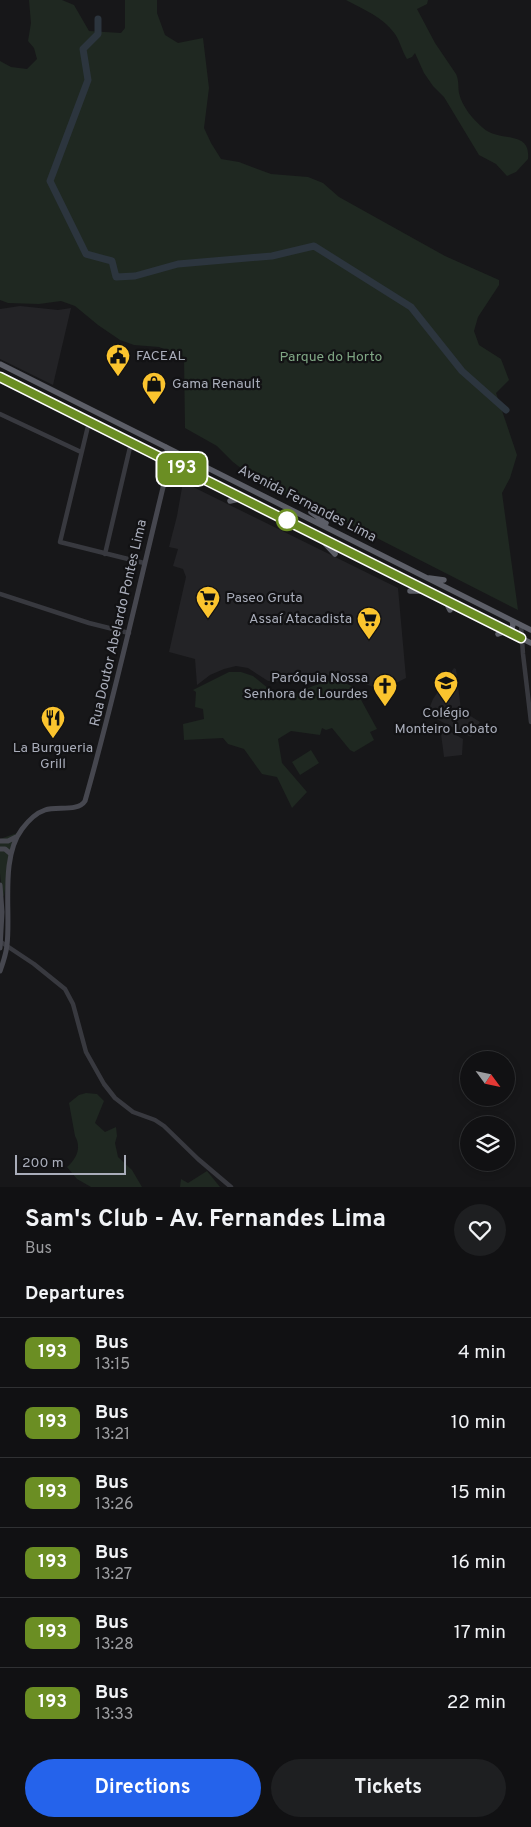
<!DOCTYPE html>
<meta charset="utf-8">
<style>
body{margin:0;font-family:Overpass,sans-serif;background:#1e1f21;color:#f1f3f6;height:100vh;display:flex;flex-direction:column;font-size:19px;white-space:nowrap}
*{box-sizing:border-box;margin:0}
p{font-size:16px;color:#9c9da0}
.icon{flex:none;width:28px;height:28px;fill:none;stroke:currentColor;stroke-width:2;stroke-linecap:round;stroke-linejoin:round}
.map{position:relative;height:1187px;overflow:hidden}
.details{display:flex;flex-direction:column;background:#111113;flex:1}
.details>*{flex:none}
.badge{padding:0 10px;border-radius:8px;font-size:18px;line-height:32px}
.needle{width:32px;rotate:123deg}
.fabs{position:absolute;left:460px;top:1051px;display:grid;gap:10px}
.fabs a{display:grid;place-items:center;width:55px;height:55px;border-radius:50%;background:#111113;box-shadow:0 2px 8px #0003,0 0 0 1px #303133;font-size:25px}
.scale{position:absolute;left:15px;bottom:12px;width:111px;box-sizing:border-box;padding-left:5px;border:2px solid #a9adba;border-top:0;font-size:14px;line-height:18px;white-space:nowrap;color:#a9adba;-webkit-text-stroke:4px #121214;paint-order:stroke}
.map>.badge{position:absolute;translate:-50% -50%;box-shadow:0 0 0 2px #fff}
h2{padding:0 25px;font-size:19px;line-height:45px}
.round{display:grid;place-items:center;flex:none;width:52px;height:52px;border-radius:26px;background:#1e1f21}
.head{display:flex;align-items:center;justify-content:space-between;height:85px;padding:0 25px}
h1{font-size:24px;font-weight:700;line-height:38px}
.primary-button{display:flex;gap:10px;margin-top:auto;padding:10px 25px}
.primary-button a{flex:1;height:58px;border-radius:30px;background:#2563eb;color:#fff;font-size:20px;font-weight:700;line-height:58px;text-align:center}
.primary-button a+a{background:#1e1f21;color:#f1f3f6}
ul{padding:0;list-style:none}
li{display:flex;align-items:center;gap:15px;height:70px;padding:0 25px;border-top:1px solid #303133}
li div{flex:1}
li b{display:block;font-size:19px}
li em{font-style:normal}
li .badge{min-width:55px;font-weight:700;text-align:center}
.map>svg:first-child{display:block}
</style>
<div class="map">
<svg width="531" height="1187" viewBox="0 0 531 1187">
<rect width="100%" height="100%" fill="#171719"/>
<path fill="#232326" d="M20 306 58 310 71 308 53 385 0 359V309Z
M183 482 398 588 406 678 382 690 334 673 310 683 268 681 248 668 236 666 224 669 210 675 197 685 195 659 169 652 186 577 183 569 173 566 178 549 169 547 177 516Z
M454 668 456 669 461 710 480 722 471 737 427 714 433 699Z
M440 726 463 739 462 755 444 757Z"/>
<path fill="#1f2821" d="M29 0H62L74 5 89 31 121 33 125 28V0H157V13L165 35 178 43 203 38 209 88 204 128 211 143 221 159 239 162 271 174 308 177 323 183 339 197 445 256 499 280V285L478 317 474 331 479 345 501 359 509 380 496 393 517 455 510 478 502 493 518 610 322 510 264 486 233 462 217 446 185 428 184 357 159 347 134 345 120 340 98 325 75 306 61 301 39 304 8 303 0 300V61L11 67 27 69 37 59 34 48 28 41 31 23Z
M346 0H428L427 4 417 9 435 43 456 74C459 80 458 87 459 93 462 107 473 119 483 128 499 143 531 129 528 159L516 172 507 176 496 164 479 155 444 97 433 86 424 73 415 53 412 57 407 59C402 51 400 41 395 34 382 16 364 10 346 0Z
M229 672H241L253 676 269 689 279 694 291 696 313 686 335 679 354 687 377 729 370 732 374 740 354 752 350 750 332 728 326 730 322 728 320 735 291 731 278 739 282 763 307 792 292 808 277 777 262 774 244 749 228 744 223 738 184 740 183 724 204 719 203 709 195 707 196 692 193 690Z
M311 750 319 763 300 775 292 762Z
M17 833 11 851 4 896 2 895 0 873V839Z
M86 1093 97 1094 104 1101 95 1123 105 1132 116 1127 117 1136 115 1143 118 1157 132 1170 142 1187H91L77 1179 67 1167C76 1159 82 1148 75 1136L69 1103 79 1095Z
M207 1171 220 1187H180L181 1179 188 1183Z"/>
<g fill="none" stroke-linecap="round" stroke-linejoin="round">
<path stroke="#2c353e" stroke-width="7" d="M98 19V34L83 49 88 80 50 181 86 254 112 261 116 277 135 276 178 264 272 256 314 246 411 307 462 371 506 410"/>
<path stroke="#38393f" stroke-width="4.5" d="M0 414 81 452
M89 422 60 542 144 563
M105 554 131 443
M0 594 89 623 129 633
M521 625 523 654 531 722
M1 942 34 964 65 989 73 1004 86 1052 104 1084 115 1098 133 1112 155 1120 164 1126 198 1159 231 1187"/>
<path stroke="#46474f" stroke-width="5" d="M0 841H8L16 837
M0 849H5L11 854
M0 885 2 912 0 948
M0 971C3 963 6 954 7 945 11 911 0 858 22 829 28 821 36 813 45 810 57 806 78 812 85 801 117 689 141 576 169 463V455L166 447"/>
<path stroke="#5c5e67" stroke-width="5.5" d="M0 364 531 630
M0 377 531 643
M230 501 243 498
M311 512 326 523
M320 538 335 554
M429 578 444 580
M410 591H426
M445 600 450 610
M498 634 512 629 513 624 512 621"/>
</g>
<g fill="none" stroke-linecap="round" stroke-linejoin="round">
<defs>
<path id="line" d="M0 377 521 638"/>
</defs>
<use href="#line" stroke="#fff" stroke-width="11"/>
<use href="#line" stroke="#6b8e23" stroke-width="8"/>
</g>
<defs>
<symbol id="civic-pin" viewBox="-11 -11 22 30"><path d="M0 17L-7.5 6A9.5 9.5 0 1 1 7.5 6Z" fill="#fbc42e" stroke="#121214"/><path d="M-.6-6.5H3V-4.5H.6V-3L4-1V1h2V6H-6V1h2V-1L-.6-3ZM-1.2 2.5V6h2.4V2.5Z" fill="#111"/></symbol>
<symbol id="shop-pin" viewBox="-11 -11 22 30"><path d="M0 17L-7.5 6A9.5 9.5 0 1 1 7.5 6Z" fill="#fbc42e" stroke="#121214"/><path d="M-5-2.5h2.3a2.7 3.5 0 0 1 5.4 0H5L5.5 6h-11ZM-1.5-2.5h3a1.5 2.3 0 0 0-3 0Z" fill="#111"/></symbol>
<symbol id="supermarket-pin" viewBox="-11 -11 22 30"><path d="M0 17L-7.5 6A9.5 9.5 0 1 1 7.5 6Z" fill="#fbc42e" stroke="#121214"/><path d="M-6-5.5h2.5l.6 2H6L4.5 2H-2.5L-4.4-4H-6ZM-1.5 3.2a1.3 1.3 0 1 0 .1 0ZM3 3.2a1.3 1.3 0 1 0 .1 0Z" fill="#111"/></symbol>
<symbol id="school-pin" viewBox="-11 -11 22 30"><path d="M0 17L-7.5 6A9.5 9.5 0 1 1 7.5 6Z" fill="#fbc42e" stroke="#121214"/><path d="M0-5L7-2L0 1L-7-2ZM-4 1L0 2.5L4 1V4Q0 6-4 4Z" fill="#111"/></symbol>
<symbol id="church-pin" viewBox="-11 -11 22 30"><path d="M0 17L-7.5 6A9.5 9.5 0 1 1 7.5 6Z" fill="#fbc42e" stroke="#121214"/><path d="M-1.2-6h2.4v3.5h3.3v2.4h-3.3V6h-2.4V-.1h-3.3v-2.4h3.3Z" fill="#111"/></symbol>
<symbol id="restaurant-pin" viewBox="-11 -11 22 30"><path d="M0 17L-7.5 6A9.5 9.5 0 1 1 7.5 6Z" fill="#fbc42e" stroke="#121214"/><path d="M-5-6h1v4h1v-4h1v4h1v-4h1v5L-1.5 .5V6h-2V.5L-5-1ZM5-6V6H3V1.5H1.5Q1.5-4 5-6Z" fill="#111"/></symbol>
</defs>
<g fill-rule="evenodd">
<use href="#civic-pin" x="104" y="342" width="28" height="38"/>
<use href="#shop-pin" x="140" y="370" width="28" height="38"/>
<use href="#supermarket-pin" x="194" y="584" width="28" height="38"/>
<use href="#supermarket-pin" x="355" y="605" width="28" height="38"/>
<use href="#school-pin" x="432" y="669" width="28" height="38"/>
<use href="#church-pin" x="371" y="672" width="28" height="38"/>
<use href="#restaurant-pin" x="39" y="704" width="28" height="38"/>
</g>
<circle fill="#fff" stroke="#6b8e23" stroke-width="2.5" cx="287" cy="520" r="10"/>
<g text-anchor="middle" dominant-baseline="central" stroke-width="4.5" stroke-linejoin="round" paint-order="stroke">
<g font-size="14" fill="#a9adba" stroke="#121214" text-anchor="start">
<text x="136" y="356">FACEAL</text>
<text x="172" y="384">Gama Renault</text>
<text x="226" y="598">Paseo Gruta</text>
<text x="352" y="619" text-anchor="end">Assaí Atacadista</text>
<text x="368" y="678" text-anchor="end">Paróquia Nossa<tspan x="368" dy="16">Senhora de Lourdes</tspan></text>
<text x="446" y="713" text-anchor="middle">Colégio<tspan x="446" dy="16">Monteiro Lobato</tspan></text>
<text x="53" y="748" text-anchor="middle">La Burgueria<tspan x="53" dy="16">Grill</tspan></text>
</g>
<g font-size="14" fill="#7fa684" stroke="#121214">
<text x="331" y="357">Parque do Horto</text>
</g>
<g font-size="14" fill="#a9adba" stroke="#121214">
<text transform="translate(307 504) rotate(27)">Avenida Fernandes Lima</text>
<text transform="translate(119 623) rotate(-77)">Rua Doutor Abelardo Pontes Lima</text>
</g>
</g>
</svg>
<div class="fabs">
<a><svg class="needle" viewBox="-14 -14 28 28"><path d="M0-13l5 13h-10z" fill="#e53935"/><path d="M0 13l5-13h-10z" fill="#9c9da0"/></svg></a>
<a><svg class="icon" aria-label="layers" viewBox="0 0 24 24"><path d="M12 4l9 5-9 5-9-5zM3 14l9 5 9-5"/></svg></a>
</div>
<div class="scale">200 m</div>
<b class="badge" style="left:182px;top:469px;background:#6b8e23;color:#fff">193</b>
</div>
<section class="details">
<div class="head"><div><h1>Sam's Club - Av. Fernandes Lima</h1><p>Bus</p></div><a class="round"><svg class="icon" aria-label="heart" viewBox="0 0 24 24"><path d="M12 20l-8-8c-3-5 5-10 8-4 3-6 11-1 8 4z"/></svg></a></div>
<h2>Departures</h2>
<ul>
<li><span class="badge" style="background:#6b8e23;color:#fff">193</span><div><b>Bus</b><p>13:15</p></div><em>4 min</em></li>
<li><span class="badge" style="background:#6b8e23;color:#fff">193</span><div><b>Bus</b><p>13:21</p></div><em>10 min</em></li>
<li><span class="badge" style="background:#6b8e23;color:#fff">193</span><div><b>Bus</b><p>13:26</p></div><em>15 min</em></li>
<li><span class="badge" style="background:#6b8e23;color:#fff">193</span><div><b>Bus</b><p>13:27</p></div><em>16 min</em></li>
<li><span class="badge" style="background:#6b8e23;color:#fff">193</span><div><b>Bus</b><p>13:28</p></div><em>17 min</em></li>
<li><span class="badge" style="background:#6b8e23;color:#fff">193</span><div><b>Bus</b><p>13:33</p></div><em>22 min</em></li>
</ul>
<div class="primary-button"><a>Directions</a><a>Tickets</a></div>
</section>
